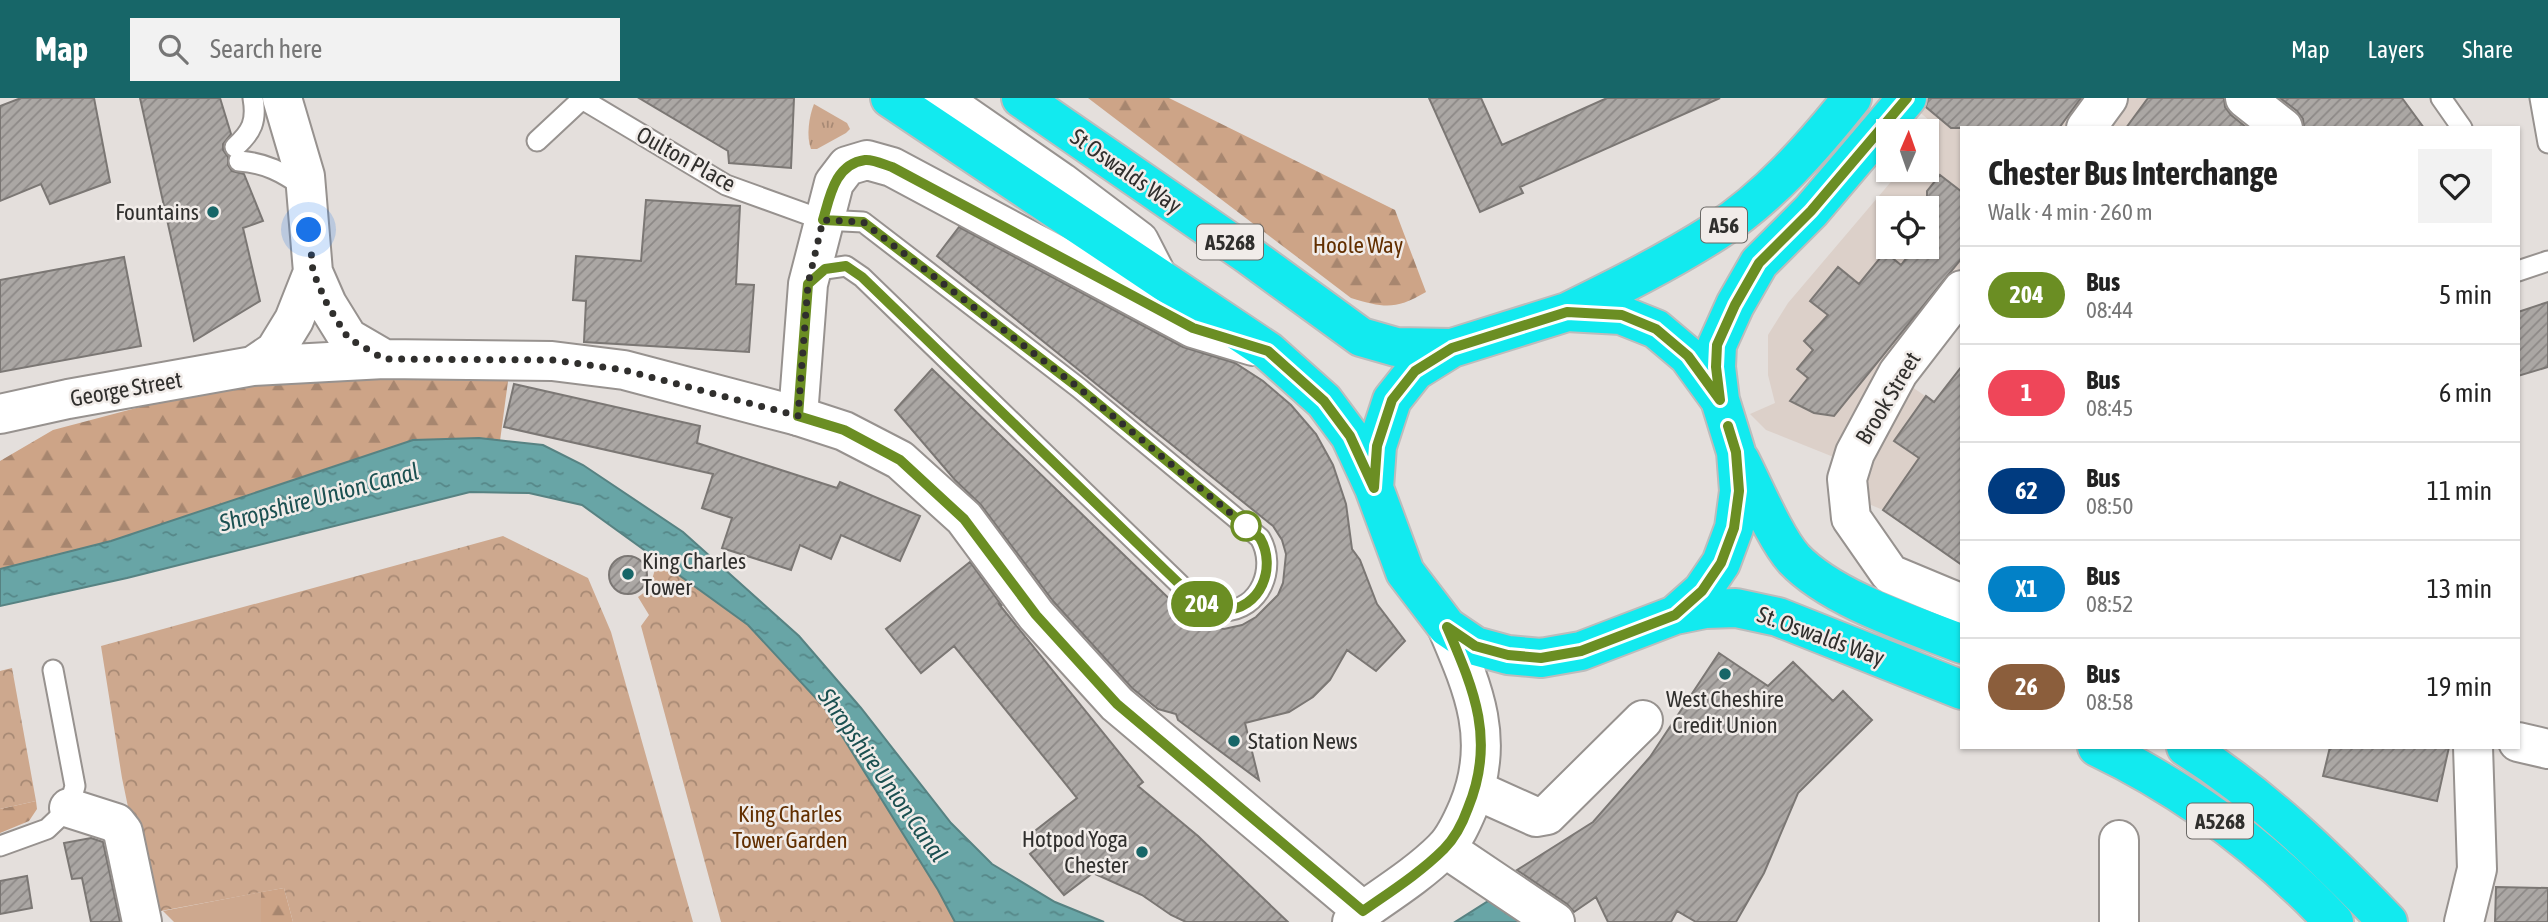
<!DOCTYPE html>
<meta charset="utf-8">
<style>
body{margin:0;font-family:"Asap Condensed",sans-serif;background:#f2f2f2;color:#222;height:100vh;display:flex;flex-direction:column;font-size:26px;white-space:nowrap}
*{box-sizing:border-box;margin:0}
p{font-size:23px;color:#767676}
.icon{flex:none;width:38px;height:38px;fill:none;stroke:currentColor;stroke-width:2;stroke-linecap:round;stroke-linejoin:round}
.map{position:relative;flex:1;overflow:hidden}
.sheet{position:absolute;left:1960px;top:28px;width:560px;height:623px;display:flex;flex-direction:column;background:#fff;border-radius:0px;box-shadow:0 2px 5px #0004}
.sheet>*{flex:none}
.badge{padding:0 14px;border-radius:23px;font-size:24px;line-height:46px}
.needle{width:46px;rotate:2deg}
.fabs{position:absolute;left:1876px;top:21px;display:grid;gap:14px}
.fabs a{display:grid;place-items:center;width:63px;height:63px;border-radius:0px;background:#fff;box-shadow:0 2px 5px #0004;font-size:35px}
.you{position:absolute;width:35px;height:35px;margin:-18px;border:5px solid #fff;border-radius:50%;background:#1a73e8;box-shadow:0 0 0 10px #1a73e833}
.map>.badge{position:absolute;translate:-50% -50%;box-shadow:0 0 0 4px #fff}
.round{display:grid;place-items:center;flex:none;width:74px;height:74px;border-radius:0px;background:#f2f2f2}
.headline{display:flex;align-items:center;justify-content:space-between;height:119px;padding:0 28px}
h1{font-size:33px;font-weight:700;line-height:52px}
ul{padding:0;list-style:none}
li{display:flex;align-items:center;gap:21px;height:98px;padding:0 28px;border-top:2px solid #e0e0e0}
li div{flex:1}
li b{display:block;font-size:26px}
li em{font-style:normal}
li .badge{min-width:77px;font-weight:700;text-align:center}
header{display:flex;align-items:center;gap:42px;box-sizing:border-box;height:98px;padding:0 35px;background:#176668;color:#fff}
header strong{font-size:33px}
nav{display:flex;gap:38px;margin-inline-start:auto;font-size:24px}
.search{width:490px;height:63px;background:#f2f2f2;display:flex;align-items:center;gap:18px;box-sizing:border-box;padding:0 24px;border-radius:0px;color:#767676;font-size:26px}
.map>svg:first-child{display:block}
</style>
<header>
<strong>Map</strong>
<div class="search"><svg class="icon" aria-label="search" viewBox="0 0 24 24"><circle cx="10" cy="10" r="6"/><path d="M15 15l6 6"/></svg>Search here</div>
<nav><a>Map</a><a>Layers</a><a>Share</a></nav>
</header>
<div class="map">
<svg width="2548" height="824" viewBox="0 0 2548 824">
<defs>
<pattern id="grass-tufts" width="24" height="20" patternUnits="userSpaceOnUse" patternTransform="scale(1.75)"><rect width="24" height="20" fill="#cda88e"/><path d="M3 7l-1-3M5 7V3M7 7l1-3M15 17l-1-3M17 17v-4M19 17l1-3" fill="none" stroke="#a78974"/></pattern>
<pattern id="forest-firs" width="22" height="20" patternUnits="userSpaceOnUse" patternTransform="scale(1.75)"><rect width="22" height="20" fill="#cda487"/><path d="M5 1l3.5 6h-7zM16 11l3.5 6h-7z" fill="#a7866f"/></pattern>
<pattern id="park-crowns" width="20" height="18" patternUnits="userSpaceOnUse" patternTransform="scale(1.75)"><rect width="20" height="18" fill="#cda88e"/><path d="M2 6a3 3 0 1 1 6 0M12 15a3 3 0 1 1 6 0" fill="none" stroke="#a78974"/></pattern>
<pattern id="water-ripples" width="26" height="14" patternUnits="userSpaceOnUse" patternTransform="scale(1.75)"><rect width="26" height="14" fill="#68a5a6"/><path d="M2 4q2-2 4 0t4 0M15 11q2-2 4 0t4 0" fill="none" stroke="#568788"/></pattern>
<pattern id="building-hatch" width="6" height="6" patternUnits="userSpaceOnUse" patternTransform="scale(1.75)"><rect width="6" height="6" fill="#aba7a4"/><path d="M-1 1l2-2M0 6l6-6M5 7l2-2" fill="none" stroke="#8c8886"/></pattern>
</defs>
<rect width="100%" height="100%" fill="#e4dfdc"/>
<path fill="#dcd0c9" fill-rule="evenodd" d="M1927 0H2261L2273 30H1962V178L1890 274 1962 323V452L1954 462 1883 412 1864 404 1866 372 1766 332 1750 316 1775 305 1768 277V237L1788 205 1901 72H1927V41L1937 29 1916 11ZM1888 110H1927V149H1888Z"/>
<path fill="url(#grass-tufts)" d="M814 6 847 25 850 31 846 35 817 51H811C806 39 809 18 814 6Z"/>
<path fill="url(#forest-firs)" d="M1088 0H1169L1395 112 1426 194C1395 212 1385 210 1351 200Z
M459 273 508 283 500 343 479 340 413 342 111 443 0 471V363L53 332 227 286Z
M36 703 37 711 29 723 0 735V711Z
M284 790 293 824H261V794Z"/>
<path fill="url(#park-crowns)" d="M503 438 588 480 611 534 693 824H293L284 790 150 815 122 680 101 548Z
M658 462 748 527 824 609 938 792 955 824H721L641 528 649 517 638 499 649 491Z
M12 570 36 703 0 711V573Z"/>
<path fill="#cda88e" d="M261 794V824H174L163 813Z"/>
<path fill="url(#water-ripples)" stroke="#578282" stroke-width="2" d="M479 340 543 347 583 367 683 434 799 538 861 610 951 725 992 766 1055 804 1104 824H955L938 792 824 609 748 527 582 407 529 395 470 394 127 480 0 508V471L111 443 413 342Z
M1493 800 1530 824H1455Z"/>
<path fill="url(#building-hatch)" stroke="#7b7774" stroke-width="2" d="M21 0H94L110 84 50 106 41 86 0 103V8Z
M140 0H220L231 36 223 46V52L228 59V67L232 73 244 76 263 123 243 130 260 203 194 243Z
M639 0H794L791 70 729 65 728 53Z
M1429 0H1481L1502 47 1607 0H1720L1520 89 1523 95 1480 114Z
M1928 0H2081L2059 30H1951L1926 9Z
M2148 0H2224L2225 9 2231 17 2247 30H2126Z
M2280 0H2402L2424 30H2304L2303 21 2297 13Z
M1940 77 1962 94V160L1834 318 1814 315 1790 303 1808 280 1797 271 1813 252 1804 243 1828 217 1810 203 1838 169 1859 186 1885 154 1901 167 1915 149H1927V93Z
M646 102 740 108 736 186 754 187 749 254 584 244 586 203 573 202 576 158 641 163Z
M959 129 1183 249 1235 265 1263 283 1291 307 1316 336 1333 367 1346 406 1352 451 1360 462 1377 506 1405 543 1376 573 1347 552 1330 582 1313 599 1289 614 1245 625 1259 682 1178 622 1176 616 1158 611 1132 590 1053 503 981 407 955 382 895 312 932 271 1187 518 1205 527 1224 531 1242 527 1256 519 1278 497 1283 485 1286 456 1282 442 1273 428 937 158Z
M124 159 141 248 0 274V182Z
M2548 204V269L2518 278V214Z
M1962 268V467L1883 412 1919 360 1894 343 1926 298 1934 304Z
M514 286 700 328 697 345 837 390 840 384 920 418 900 463 841 437 831 461 800 447 791 472 722 450 732 420 702 410 713 376 504 329Z
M609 477a19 19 0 1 1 38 0a19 19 0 1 1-38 0Z
M970 464 1002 508 998 505 1143 684 1138 688 1198 738 1288 824H1186L1171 817 1142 797 1093 775 1064 797 1030 756 1040 748 1031 736 1077 700 954 548 921 575 886 531Z
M1719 555 1768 588 1793 564 1833 603 1843 593 1872 622 1798 695 1764 775 1736 824H1696L1677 813 1671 824H1608L1596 799 1574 814 1567 806 1517 772 1593 724 1650 659Z
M2330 649H2449L2437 703 2323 678Z
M91 740 103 744 120 824H91L82 780 72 781 64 745Z
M27 778 32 810 0 816V783Z
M2496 789 2548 790V824H2495Z"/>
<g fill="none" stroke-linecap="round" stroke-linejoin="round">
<defs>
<path id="lane" d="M2441 0 2462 30
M2540 0 2548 45
M537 43 582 1 726 87 823 122 863 124 1079 290 1260 440C1277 469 1261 512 1223 513 1213 513 1205 508 1197 503L862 179 846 168 825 171 811 183
M235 49C252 34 257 23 253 0
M239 63C266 65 282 74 304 89
M2518 173 2548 163
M0 748 47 731 69 710 75 688 53 572"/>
<path id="street" d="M2245 0 2283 30
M2086 30 2108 0
M1962 192 1898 275 1855 355 1847 381 1851 420 1890 476 1962 506
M798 318 808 186 834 85 847 68 867 62 892 69 1193 230 1253 248
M2518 644 2548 651
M1476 692 1536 719 1547 717 1643 622
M69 710 116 725 123 734 142 824
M2119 742V824
M1445 750 1555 824
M2464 824 2477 771 2473 649"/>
<path id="secondary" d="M282 0 305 78 313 174 327 206 348 240 384 261
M940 0 1061 84 1139 143 1158 180
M253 268 275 253 294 222 313 174
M0 316 68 301 253 268 384 261 552 263 624 272 798 318 844 333 900 362 964 420 1036 517 1117 606 1363 813
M1352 824 1363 813C1390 794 1420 775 1444 751 1455 740 1462 724 1468 710 1496 643 1474 592 1447 529"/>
<path id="highway" d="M890 0 1268 253 1324 303 1350 338 1374 390 1405 474 1447 529 1475 548 1508 557 1541 560 1581 553 1675 517 1702 493 1721 465 1734 430 1739 393 1736 354 1720 302 1688 258 1656 231 1621 217 1567 214 1452 250 1415 273 1392 302 1377 348 1374 390
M1021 0 1247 156 1361 239 1396 249 1452 250
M1569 213C1618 189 1668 164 1715 134 1768 100 1813 49 1852 0
M1720 302 1716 269 1717 247 1735 207 1759 165 1811 113 1907 0
M1740 362C1754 389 1775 440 1794 461 1832 501 1911 526 1962 546
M1675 517 1705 511 1736 510 1778 519 1962 592
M2097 649C2187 692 2266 752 2334 824
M2186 649C2263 698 2325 759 2388 824"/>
</defs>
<use href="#lane" stroke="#97928f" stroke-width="23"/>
<use href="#street" stroke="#97928f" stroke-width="42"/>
<use href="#secondary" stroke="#97928f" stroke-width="42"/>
<use href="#highway" stroke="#bdbcbc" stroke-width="42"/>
<use href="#lane" stroke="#fff" stroke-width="19"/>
<use href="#street" stroke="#fff" stroke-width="38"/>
<use href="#secondary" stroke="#fff" stroke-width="38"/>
<use href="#highway" stroke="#12eaef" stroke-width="38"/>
</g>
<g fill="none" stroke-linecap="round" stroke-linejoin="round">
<defs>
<path id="line" d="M1728 328 1736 354 1739 393 1734 430 1721 465 1702 493 1675 517 1581 553 1541 560 1508 557 1475 548 1447 529C1474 592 1496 642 1468 710 1463 724 1455 740 1444 751 1420 775 1390 794 1363 813L1117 606 1036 517 964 421 900 362 844 332 798 318 808 186 825 171 846 168 862 179 1197 503C1205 508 1213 513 1223 512 1261 512 1277 469 1260 440L1079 290 863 124 823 122C830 98 835 66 865 62 873 61 885 67 892 69L1193 230 1268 253 1324 303 1350 338 1374 390 1377 348 1392 302 1415 273 1452 250 1567 214 1622 217 1656 231 1688 258 1720 302 1716 269 1717 247 1735 207 1759 165 1811 113 1907 0"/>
</defs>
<use href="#line" stroke="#fff" stroke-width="16"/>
<use href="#line" stroke="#6b8e23" stroke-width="10"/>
<path stroke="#302f2d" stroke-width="7" stroke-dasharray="0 12.6" d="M309 132 313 174 327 206 348 240 384 261 552 262 624 272 798 318 808 186 823 122 863 124 1079 290 1246 428"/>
</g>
<g fill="#176668" stroke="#f1ece9" stroke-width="2.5">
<circle cx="213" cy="114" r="7"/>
<circle cx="628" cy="476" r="7"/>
<circle cx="1725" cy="576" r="7"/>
<circle cx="1234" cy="643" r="7"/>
<circle cx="1142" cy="754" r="7"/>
</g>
<circle fill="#fff" stroke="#6b8e23" stroke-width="3.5" cx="1246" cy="428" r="14"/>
<g text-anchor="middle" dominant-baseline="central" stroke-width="5" stroke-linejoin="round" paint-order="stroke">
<g fill="#f1ece9" stroke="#6a6865" stroke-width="2">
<rect x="1701" y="109.5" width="46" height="35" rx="5"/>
<rect x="1197" y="126.5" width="66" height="35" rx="5"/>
<rect x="2187" y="705.5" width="66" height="35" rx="5"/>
</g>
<g font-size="21" font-weight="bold" fill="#302f2d">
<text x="1724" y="127">A56</text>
<text x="1230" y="144">A5268</text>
<text x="2220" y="723">A5268</text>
</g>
<g font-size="23" fill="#302f2d" stroke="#f1ece9">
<text transform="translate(686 61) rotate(29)">Oulton Place</text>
<text transform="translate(1126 73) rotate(35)">St Oswalds Way</text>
<text transform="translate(126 291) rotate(-10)">George Street</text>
<text transform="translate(1888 300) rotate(-59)">Brook Street</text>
<text transform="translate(1821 538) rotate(20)">St. Oswalds Way</text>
</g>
<g font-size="23" fill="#302f2d" stroke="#f1ece9" text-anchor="end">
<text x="199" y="114">Fountains</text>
<text x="642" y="463" text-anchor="start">King Charles<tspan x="642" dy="26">Tower</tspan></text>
<text x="1725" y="601" text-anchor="middle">West Cheshire<tspan x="1725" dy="26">Credit Union</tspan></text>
<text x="1248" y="643" text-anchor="start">Station News</text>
<text x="1128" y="741">Hotpod Yoga<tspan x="1128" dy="26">Chester</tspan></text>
</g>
<g font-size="23" fill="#622f00" stroke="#f1ece9">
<text x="1358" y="147">Hoole Way</text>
<text x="790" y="716">King Charles<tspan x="790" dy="26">Tower Garden</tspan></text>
</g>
<g font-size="24" font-style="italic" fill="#1b5051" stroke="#f1ece9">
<text transform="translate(319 399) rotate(-15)">Shropshire Union Canal</text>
<text transform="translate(883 677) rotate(55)">Shropshire Union Canal</text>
</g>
</g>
</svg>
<div class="fabs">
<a><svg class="needle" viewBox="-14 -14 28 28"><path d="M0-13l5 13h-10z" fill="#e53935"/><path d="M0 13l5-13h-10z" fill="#767676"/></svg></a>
<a><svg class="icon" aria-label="locate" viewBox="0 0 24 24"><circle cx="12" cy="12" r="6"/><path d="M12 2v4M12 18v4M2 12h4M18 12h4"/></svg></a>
</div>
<div class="you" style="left:309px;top:132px"></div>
<b class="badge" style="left:1202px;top:506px;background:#6b8e23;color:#fff">204</b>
<section class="sheet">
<div class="headline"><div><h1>Chester Bus Interchange</h1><p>Walk · 4 min · 260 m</p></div><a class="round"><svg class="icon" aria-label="heart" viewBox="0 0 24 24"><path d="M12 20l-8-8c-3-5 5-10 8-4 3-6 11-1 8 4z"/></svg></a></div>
<ul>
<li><span class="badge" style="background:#6b8e23;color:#fff">204</span><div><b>Bus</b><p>08:44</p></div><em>5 min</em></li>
<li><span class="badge" style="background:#ef4659;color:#fff">1</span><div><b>Bus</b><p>08:45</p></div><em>6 min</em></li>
<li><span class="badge" style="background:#003b80;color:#fff">62</span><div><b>Bus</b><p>08:50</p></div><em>11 min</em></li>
<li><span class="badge" style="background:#0281c7;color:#fff">X1</span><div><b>Bus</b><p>08:52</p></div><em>13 min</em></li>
<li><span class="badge" style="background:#8b5e3c;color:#fff">26</span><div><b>Bus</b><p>08:58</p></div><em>19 min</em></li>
</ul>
</section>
</div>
